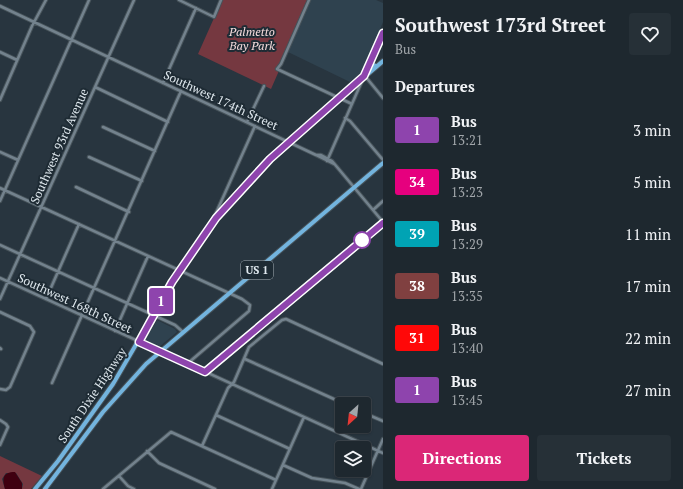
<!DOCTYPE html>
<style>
body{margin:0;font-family:"PT Serif",serif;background:#263037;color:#f1f3f6;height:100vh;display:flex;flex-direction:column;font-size:15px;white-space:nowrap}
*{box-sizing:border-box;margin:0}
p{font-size:13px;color:#a1a6aa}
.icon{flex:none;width:22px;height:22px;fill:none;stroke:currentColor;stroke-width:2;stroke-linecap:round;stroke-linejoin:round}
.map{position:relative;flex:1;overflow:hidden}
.panel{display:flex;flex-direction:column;background:#1e282f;width:300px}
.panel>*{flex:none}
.badge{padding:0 8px;border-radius:3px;font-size:14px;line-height:26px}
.needle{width:26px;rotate:207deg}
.controls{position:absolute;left:335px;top:397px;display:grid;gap:8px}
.controls a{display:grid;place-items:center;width:36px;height:36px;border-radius:4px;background:#1e282f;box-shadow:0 1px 3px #0004,0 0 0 1px #3c444b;font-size:20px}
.map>.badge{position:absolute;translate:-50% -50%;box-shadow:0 0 0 2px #fff}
h2{padding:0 12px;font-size:15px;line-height:36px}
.round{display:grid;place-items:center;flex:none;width:42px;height:42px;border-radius:4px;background:#263037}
.overview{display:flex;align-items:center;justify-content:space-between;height:68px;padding:0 12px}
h1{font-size:19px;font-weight:700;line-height:30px}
.button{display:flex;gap:8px;margin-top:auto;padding:8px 12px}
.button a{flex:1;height:46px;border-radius:4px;background:#db2777;color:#fff;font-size:16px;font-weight:700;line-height:46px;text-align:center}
.button a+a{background:#263037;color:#f1f3f6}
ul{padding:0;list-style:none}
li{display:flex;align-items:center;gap:12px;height:52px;padding:0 12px}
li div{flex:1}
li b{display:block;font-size:15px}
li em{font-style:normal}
li .badge{min-width:44px;font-weight:700;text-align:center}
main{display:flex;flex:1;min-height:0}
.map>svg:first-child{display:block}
</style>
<main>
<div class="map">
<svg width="383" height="489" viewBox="0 0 383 489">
<rect width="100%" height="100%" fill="#28353f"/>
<path fill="#2f424f" d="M310 0H376L383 3V22L363 71 350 82 288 52Z
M157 320 175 329 177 332 159 347 145 340Z"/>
<path fill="#753840" d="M222 0H310L271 89 198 54Z
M0 456 42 476 31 489H22L23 484 16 473H6L2 479 5 489H0Z"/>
<path fill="#3f0010" d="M15 472 22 483V489H5C2 479 2 472 15 472Z"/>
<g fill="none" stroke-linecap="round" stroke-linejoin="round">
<defs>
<path id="minor" d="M179 0 214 17 221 0
M309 0 281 64 277 69 352 104
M0 6 316 155
M0 52 17 60
M365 76 383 98
M163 83 196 8
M95 87 168 122
M0 100 32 26 46 0
M345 118 350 121 383 160
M247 122 264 86
M103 127 155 151
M0 152 18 160
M89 157 142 181
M327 161 383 33
M334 164 316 155H321L332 161 383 222
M76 187 129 212
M0 188 242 299 250 305 249 311 187 364
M0 201 89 0
M373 210 383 201
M212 222 255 126
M0 245 175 325 183 332
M0 278 383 453
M0 299 134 0
M46 299 79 224
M0 312 30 326 34 332 10 387 6 390 0 389
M115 331 148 256
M0 348 1 349
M245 359 345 404
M52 383 181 91
M364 413 383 421
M216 415 290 449
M0 420 6 424 8 427 0 445
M202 446 228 388 234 382 249 347 282 320 286 319 383 364
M147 451 159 463 215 489
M283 465 312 478 345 483 359 489
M119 476 128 486 134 489
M103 489 171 432 276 480
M272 489 304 417
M361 489 383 439"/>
<path id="highway" d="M371 62 372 65 376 66
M35 489 58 461 113 384 179 271 216 218 250 178 278 151 383 61
M45 489 103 412 146 364 383 163"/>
</defs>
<use href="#minor" stroke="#465259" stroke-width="4.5"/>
<use href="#highway" stroke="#465259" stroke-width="6"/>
<use href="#minor" stroke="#73828d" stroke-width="2.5"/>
<use href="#highway" stroke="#73b4de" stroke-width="4"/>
</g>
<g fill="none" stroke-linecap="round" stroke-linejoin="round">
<defs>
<path id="line" d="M383 33 364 76 270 159 216 218 172 282 139 342 205 372 383 223"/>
</defs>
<use href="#line" stroke="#fff" stroke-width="9"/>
<use href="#line" stroke="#8e44ad" stroke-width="6"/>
</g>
<circle fill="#fff" stroke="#8e44ad" stroke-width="2" cx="362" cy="240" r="8"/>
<g text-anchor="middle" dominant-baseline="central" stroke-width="4" stroke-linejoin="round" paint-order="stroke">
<rect fill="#1e2b34" stroke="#a5afb6" stroke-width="1" x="241" y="261" width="32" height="18" rx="3"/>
<g font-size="11" font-weight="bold" fill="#dfe8ee">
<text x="257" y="270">US 1</text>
</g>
<g font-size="12" font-style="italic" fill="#f6dcdd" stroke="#1e2b34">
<text x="252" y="31">Palmetto<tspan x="252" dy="14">Bay Park</tspan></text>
</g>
<g font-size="12" fill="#dfe8ee" stroke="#1e2b34">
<text transform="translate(221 100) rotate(25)">Southwest 174th Street</text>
<text transform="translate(59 146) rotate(-66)">Southwest 93rd Avenue</text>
<text transform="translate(75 303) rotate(25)">Southwest 168th Street</text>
<text transform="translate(92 395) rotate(-56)">South Dixie Highway</text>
</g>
</g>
</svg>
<div class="controls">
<a><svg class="needle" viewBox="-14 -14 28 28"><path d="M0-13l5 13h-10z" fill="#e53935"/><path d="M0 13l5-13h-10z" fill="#a1a6aa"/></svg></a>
<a><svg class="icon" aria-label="layers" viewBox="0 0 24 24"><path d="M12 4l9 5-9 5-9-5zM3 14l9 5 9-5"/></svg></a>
</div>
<b class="badge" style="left:161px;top:301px;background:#8e44ad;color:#fff">1</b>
</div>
<section class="panel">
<div class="overview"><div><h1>Southwest 173rd Street</h1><p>Bus</p></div><a class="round"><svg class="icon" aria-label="heart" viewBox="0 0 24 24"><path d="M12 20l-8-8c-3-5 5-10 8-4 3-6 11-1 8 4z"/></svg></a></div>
<h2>Departures</h2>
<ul>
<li><span class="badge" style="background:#8e44ad;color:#fff">1</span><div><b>Bus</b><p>13:21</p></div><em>3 min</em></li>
<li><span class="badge" style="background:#e6007e;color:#fff">34</span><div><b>Bus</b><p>13:23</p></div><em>5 min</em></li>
<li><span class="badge" style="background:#00a3b4;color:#fff">39</span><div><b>Bus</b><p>13:29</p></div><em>11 min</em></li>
<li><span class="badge" style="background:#804040;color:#fff">38</span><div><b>Bus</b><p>13:35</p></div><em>17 min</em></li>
<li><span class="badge" style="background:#ff0808;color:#fff">31</span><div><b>Bus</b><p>13:40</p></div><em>22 min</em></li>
<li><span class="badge" style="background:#8e44ad;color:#fff">1</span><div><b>Bus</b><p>13:45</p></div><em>27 min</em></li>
</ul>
<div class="button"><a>Directions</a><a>Tickets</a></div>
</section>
</main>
